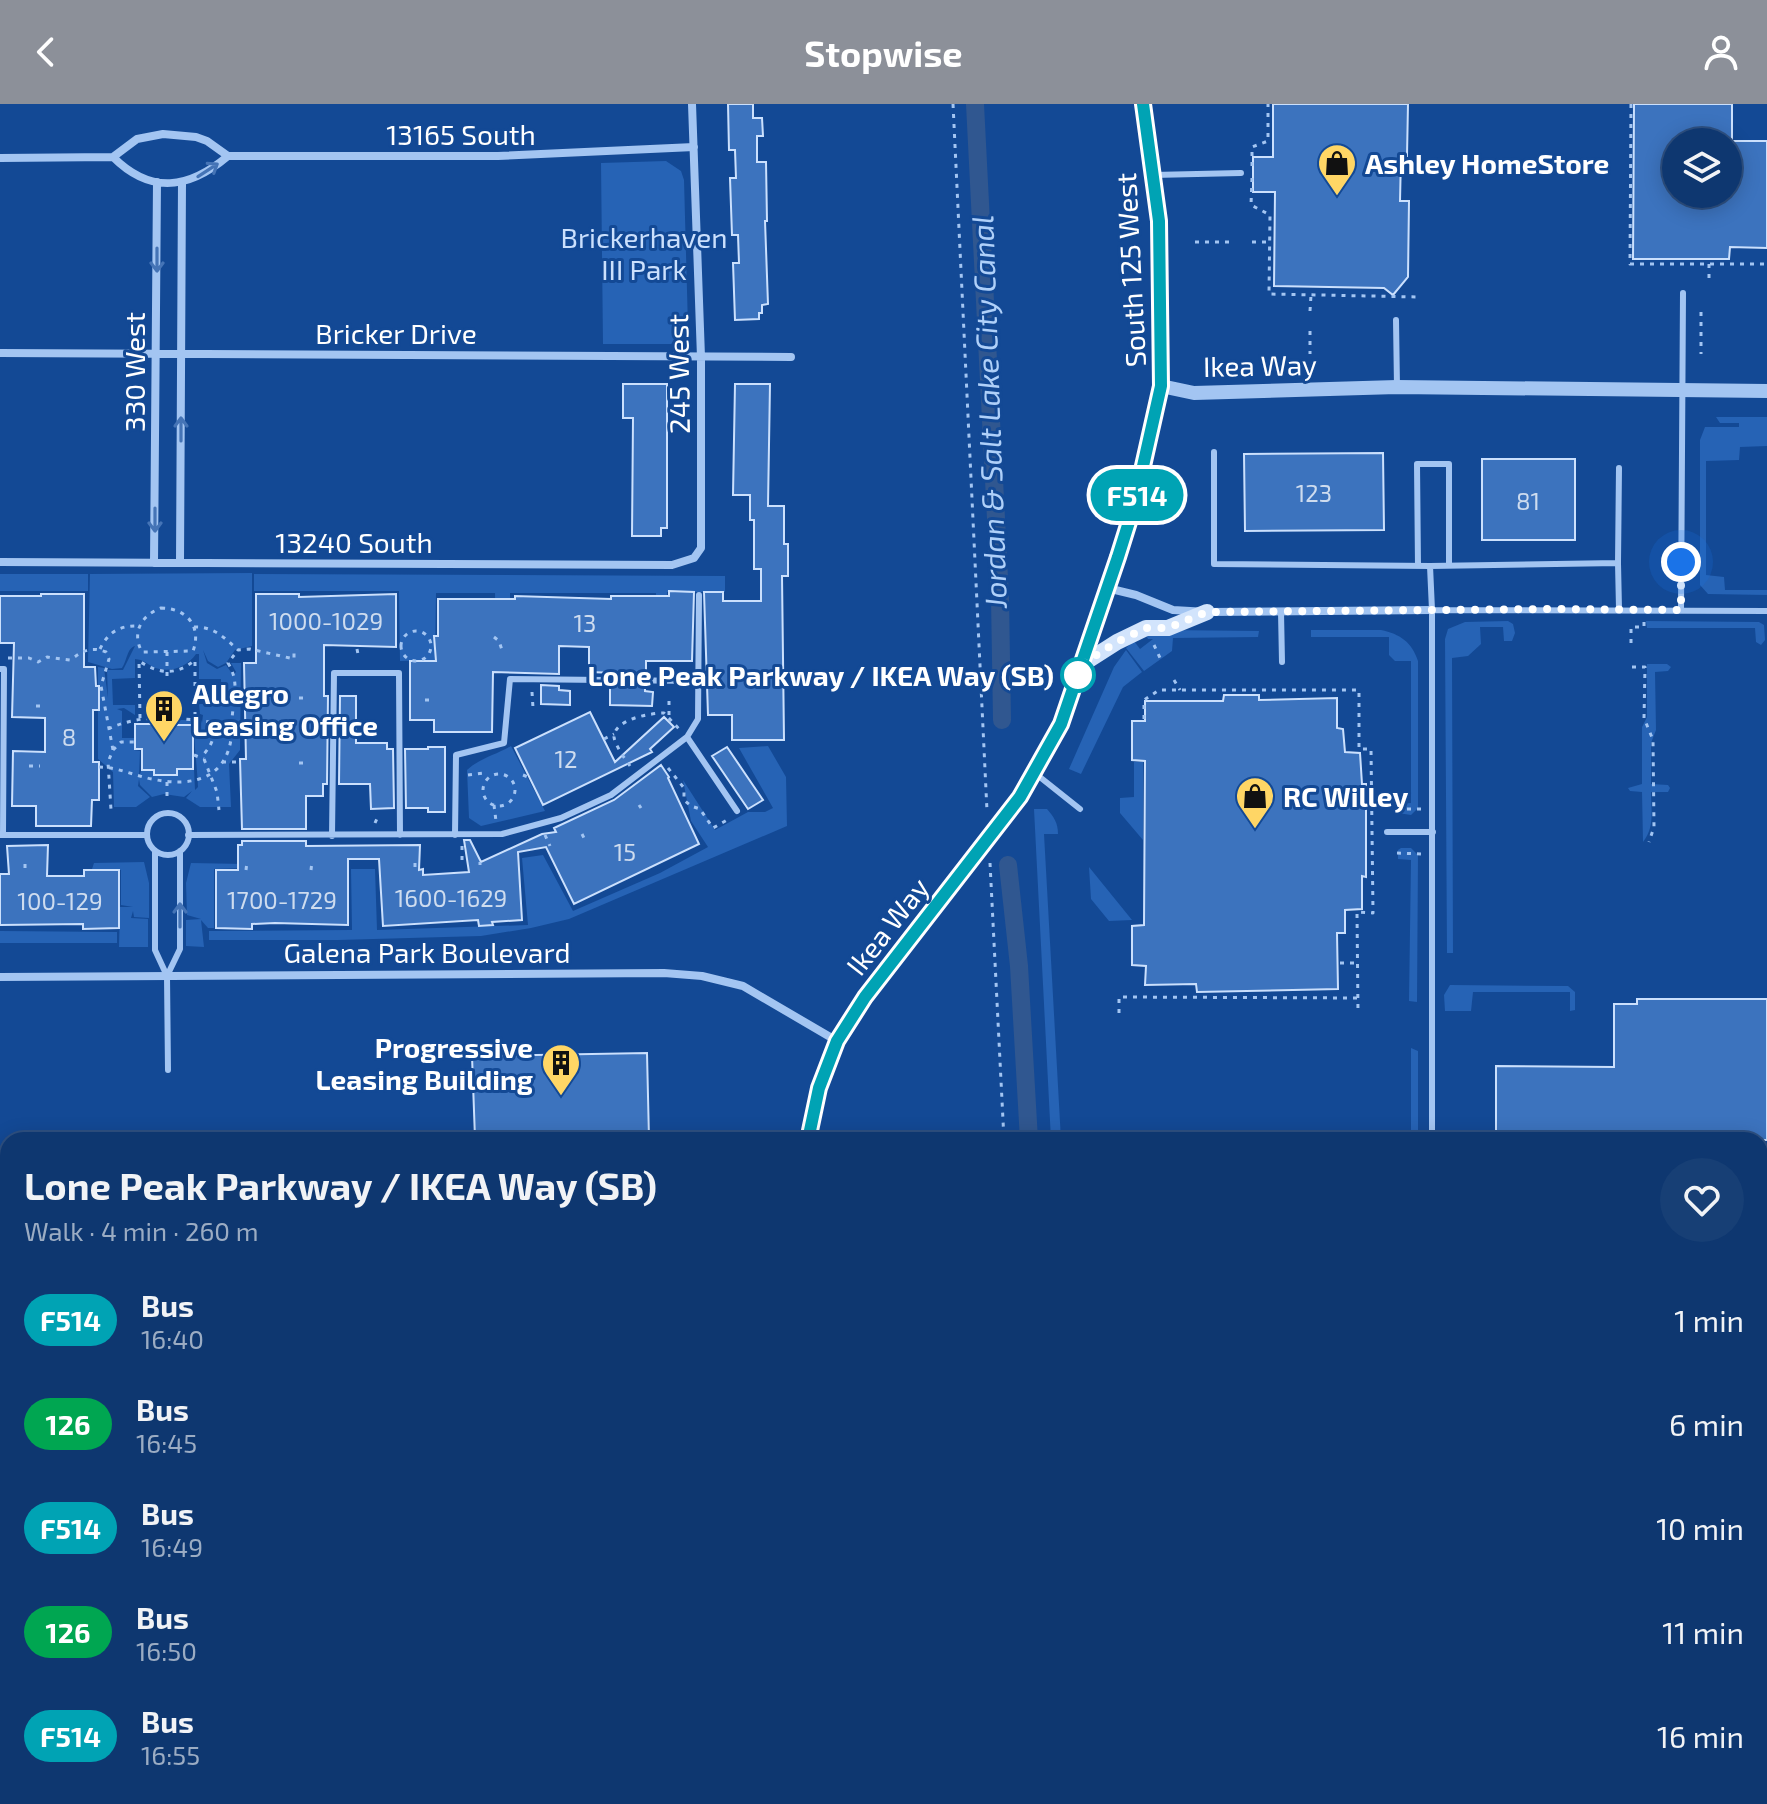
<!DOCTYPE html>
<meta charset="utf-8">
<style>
body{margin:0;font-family:"Exo 2",sans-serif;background:#173f75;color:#f1f3f6;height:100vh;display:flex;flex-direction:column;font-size:30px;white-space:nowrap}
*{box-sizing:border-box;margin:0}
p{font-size:26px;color:#9bacc3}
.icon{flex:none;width:44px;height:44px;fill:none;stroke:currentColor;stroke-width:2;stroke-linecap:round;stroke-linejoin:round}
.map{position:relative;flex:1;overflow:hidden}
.details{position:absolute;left:0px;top:1028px;width:1768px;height:672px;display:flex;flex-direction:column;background:#0e3770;border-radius:24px 24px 0 0;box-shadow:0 4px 20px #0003,0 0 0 2px #2e5183}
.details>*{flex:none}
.badge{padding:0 16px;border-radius:26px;font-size:28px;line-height:52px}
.fabs{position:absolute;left:1662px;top:24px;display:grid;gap:16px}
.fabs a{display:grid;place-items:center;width:80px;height:80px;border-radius:50%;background:#0e3770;box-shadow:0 4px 20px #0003,0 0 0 2px #2e5183;font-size:40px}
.you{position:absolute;width:40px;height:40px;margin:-20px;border:6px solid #fff;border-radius:50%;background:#1a73e8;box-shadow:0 0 0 12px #1a73e833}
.map>.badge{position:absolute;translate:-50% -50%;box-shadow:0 0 0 4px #fff}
.round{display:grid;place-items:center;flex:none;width:84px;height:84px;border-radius:42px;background:#173f75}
.head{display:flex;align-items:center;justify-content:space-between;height:136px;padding:0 24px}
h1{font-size:38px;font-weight:700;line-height:60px}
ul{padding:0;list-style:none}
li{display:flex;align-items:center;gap:24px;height:104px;padding:0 24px}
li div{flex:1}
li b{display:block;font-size:30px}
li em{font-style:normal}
li .badge{min-width:88px;font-weight:700;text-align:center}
header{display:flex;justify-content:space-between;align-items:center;height:104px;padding:0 24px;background:#8c9099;color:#fff;font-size:36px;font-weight:700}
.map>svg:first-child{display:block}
</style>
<header><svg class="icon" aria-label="back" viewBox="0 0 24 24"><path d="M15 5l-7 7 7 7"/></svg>Stopwise<svg class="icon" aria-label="person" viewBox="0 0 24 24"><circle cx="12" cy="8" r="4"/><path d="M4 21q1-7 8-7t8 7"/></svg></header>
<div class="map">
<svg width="1767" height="1700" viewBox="0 0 1767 1700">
<rect width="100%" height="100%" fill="#134995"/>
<path fill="#2663b5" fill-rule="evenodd" d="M666 57 681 67 684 76 688 223 686 231 671 240H603L601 59Z
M1716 313H1767V342L1740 343 1739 356 1706 357V471L1724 473 1725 486H1767V491L1708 490 1700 481V336L1705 323H1739V319H1720Z
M252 469V542L235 546 226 559 218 563 208 557 203 546 207 559 217 565 226 561 233 571 236 568 231 559H241L240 646 229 660 231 703H200L186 694 192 687 184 693 164 690 152 693 140 681 139 675 138 682 150 693 136 703H114L113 668 98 655V563L104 564 108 594 107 566H123L135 542C127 544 127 557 122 564L112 565 88 558 90 470ZM196 550H199V575H221V600H199L200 610 203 611 202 619 201 616H177V620L194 621C194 643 197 660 198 683L195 686 194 665 178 666 177 672H154L153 667H141L139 673 140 647 134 646V634H122V607L117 605 124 604 135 611V601H113L112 575 135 574V555C144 556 146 559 153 563 169 570 187 563 196 550Z
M0 470H88V487H0Z
M254 470 725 472V488H667L666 557 656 552V489H510V553H496L495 489H436L435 556 400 557 399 487H254Z
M1508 517 1513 520 1515 529 1512 537H1504L1503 523H1480L1481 540 1468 552 1452 554 1453 849H1447L1445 535 1448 525 1465 518Z
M1646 517 1759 518 1764 521 1765 536 1761 541 1756 538 1755 524H1647Z
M1164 526 1259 527 1258 533 1173 534 1172 547 1144 567 1126 544 1134 537 1140 545 1153 535H1148L1145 529Z
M1381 526C1400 530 1412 538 1418 557V704L1411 711 1398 709V700L1411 699V557H1395L1389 551V533H1311V526Z
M1126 546 1142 568 1123 583 1081 670 1069 665 1114 563Z
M1647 560H1667L1671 563 1668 567 1655 568 1656 626 1651 639V680L1668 681 1670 684 1668 688H1651C1651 706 1655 723 1643 738L1642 688 1630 687 1628 684 1642 680V623L1647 613Z
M511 642 545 707 481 722 469 714 467 666C480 654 496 651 511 642Z
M768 642 786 673 787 722 569 815 531 824 481 832 338 836H209V827L352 826 351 765H375L377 826 528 821 522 754 543 751 573 807 660 769 708 743 691 717 683 676 715 726 748 708H765L773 704 739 644Z
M1134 658H1143V736L1120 709V694L1134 693Z
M1034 705H1047C1054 713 1058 719 1058 730H1044L1061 1036H1051Z
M1401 744H1411L1418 751 1417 898 1409 897 1411 756 1398 755V746Z
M144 758 149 779V814L134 813 133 807 131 814 148 815V843H119L120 803H133L121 801V766L92 765 94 759Z
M191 759 244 760V764L214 765V824H208L201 816 204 843 186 842V816L201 815 187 811 186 779Z
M1089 763 1132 816 1109 817 1091 795Z
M0 827 117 828V839H0Z
M1450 881 1568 882 1575 888V906L1570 907V888H1473L1471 907H1445L1444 891Z
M1411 944 1418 947V1036H1411Z"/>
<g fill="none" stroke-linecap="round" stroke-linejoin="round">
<path stroke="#95c0f5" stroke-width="5" d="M1760 1425 1767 1428
M0 1523 8 1528"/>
<path stroke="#305790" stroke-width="18" d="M975 0 1000 494 1002 616
M1008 761 1019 862 1029 1036
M1131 1692V1700"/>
</g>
<path fill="#3c73be" stroke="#cbe0fd" stroke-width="2" fill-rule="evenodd" d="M728 0H753V14H762L763 32H757V58H766L767 117H765L768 200 762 201V209H759V215L735 216 733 159H739L738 131H732L730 74H736L735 46H729Z
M1273 0H1408L1407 52H1401L1400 97H1409L1408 173 1393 191 1384 184 1274 182 1275 88H1253V53H1273Z
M1634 0H1732V37H1767V144L1730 143 1729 155H1633ZM1676 38H1728V90H1676Z
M623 280H667V424H661V432H632L633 314H623Z
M735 280H770L768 402H784V440H788V472H782L784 636H732V611H708L704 488H723V497H761V465H754V416H750V391H733Z
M1383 349 1384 426 1245 427 1244 350Z
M1482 355H1575V436H1482Z
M669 487 694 488 692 557H646V570L589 568V543L559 542V570L493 568 492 628H434V616H410V557H436L434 532H438V495H515V492L611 495V492H669Z
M41 490H84V563H95L96 582H99V606H93V658H99V696H92L91 722H36V702H12L13 647 45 648V614L12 613 14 539H0V492H41Z
M256 490H299V493L396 490V543L324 541V592H328L327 680H323V692H306V725H242L240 655H246L244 559H256Z
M541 581 559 582V586L570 587V601L541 600Z
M610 582H645V587L653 588 652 602 610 601Z
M1224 591H1259V596L1337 594V624L1343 625 1345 648 1360 649 1362 680H1366V773L1362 772V805L1345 806V829H1337L1338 885 1197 888 1196 880 1145 881 1146 862 1132 861V822L1144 821 1145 657 1132 656V617H1145V597H1223Z
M340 592H356V639H387V645H393L394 704 371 705 370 680H339Z
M590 608 615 658 664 613 674 623 650 645 652 648 543 701 515 644Z
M158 616H176V621H193V665H177V671H154V666H142V645H135V620H158Z
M428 643H445V708H428V704H406L405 645H428Z
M727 643 763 696 748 705 712 652Z
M661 661 669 673 668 674 699 740 574 800 546 743 518 748 522 816 492 818 493 821 479 822 478 816 383 822 379 755H348V821L275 819 252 820V825L216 824V766H238V741H242V737H306V742L420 741 419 766 423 765V771L469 768 464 736H470L481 758 542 730 556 728 554 724 614 696Z
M48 741 47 772H84V766H119V824L83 825V820L0 821V770H9L7 742Z
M1637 895H1767V1036H1496V962L1614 963V900H1637Z
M647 949 649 1035 475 1034 472 952Z"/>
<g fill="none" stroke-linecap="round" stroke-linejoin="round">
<path stroke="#a3c5f2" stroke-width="3" stroke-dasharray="4 6" stroke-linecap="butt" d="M953 0 987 707
M1631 0 1630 160H1767
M1252 62V43L1268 37V0
M1252 74 1251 101 1270 111 1269 190 1420 193
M1195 138H1230
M1252 138H1268
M1709 160V177
M1310 207 1311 191
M1701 208V250
M1310 227V250
M161 504C187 504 202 523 193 547L142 548C131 528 142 511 161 504Z
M194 523C213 522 225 534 238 546L250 545 294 555V547
M401 542a15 15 0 1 1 30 0a15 15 0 1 1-30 0Z
M494 533 499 537 502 546
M1631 539V523H1644V517
M1154 541 1161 556
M100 545C108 528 120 521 139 522
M357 545 358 550
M167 548V572
M8 554H29L38 558 47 553 70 556C83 547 90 542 106 548L109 555 101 582 113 646 108 658 111 706
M1632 563H1645L1644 614 1653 636 1654 723 1649 738
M1174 576 1180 586
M532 588 533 604
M299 594H303
M425 596H434
M36 602H40
M669 611V591
M140 614 139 557C159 570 176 572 195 556V614
M1144 615V596L1159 586H1359V645H1371L1373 809 1357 808 1358 908
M210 618C216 632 213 639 204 650V655L217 688 219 706
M108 625C149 606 190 616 232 621
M604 635 614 630
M113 646 121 638H134
M194 651 204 655
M222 658H239
M299 659H306
M29 662H40
M630 662C625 655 615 641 614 633 614 615 651 609 664 609L680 626
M99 663C115 663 131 670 147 674 194 685 233 675 232 619 232 597 241 580 228 559L238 546
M668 664 684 684V696L691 702 700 705 713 724 727 716
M483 686a16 16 0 1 1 32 0a16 16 0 1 1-32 0Z
M468 671 485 669
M523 671 528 673
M167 692V672
M494 701 496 717
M639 701 641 704
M1397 705H1421
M375 719 379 710
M582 730 584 734
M545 731 550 742
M462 742V758
M1397 749 1421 750
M480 758V761
M415 759V764
M990 759 1004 1036
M25 760V765
M246 766 247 758
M311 766 312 758
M1340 859H1357
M1119 909V893L1358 894
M1111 1692V1700"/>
<path stroke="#a3c5f2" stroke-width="6" d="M1153 71 1241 69
M1396 216 1397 283
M1214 348V460L1430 462
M1618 459 1619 364
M1418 462 1417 360H1449V461
M1432 506 1430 462 1618 459 1619 505
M1681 506 1683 189
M1281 508 1282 558
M0 565H4L3 731
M687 633 737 707
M1036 670 1080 705
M147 730a21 21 0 1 1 42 0a21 21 0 1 1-42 0Z
M1387 728H1433
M0 731H147
M188 731 502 730 561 714 611 691 687 633 698 615 699 491
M455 731 456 651 504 639 510 575 699 577
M332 732 334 569H399L400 731
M155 747V846L167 872 168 966
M167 872 180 845V747
M1432 1036V506L1767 507
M0 1226H8
M1760 1271H1767
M1064 1692 1069 1700
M1183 1692V1700
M1230 1700V1692
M1402 1700V1692"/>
<path stroke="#a3c5f2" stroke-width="8" d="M228 52H498L694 43
M0 54 113 53 137 35 163 30 196 33 207 37 228 52C189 85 151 91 113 53
M0 249 791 253
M0 458 672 461 694 454 701 444V253L692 0
M154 459 157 78
M180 459 182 78
M1107 484 1136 491 1173 506 1207 508 1432 506
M0 873 664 869 702 872 743 882 837 937"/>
<path stroke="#a3c5f2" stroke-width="14" d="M1161 282 1194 289 1397 283 1767 287"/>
<path stroke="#d2e4fc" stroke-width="16" d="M1081 561 1117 538 1146 524H1168L1207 508
M808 1036 819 984 837 937 865 893 1020 693 1061 620 1118 453 1134 402 1161 282 1159 117 1143 0
M915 1692V1700"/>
</g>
<defs><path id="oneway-shaft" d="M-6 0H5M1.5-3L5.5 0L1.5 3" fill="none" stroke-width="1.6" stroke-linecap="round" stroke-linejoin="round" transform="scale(2)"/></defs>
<g stroke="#4574b6">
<use href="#oneway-shaft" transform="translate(208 66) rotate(-33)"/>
<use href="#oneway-shaft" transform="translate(157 156) rotate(90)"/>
<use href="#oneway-shaft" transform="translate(181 325) rotate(-90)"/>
<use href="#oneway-shaft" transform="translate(155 416) rotate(90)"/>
<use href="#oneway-shaft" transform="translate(180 811) rotate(-90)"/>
</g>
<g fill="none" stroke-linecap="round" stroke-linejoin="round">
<defs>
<path id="line" d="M808 1036 819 984 837 937 865 893 1020 693 1061 620 1118 453 1134 402 1161 282 1159 117 1143 0"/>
</defs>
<use href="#line" stroke="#fff" stroke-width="18"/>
<use href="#line" stroke="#00a3b4" stroke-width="12"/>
<path stroke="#fff" stroke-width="8" stroke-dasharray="0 14.4" d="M1078 571 1081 561 1117 538 1146 524H1168L1207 508 1548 505 1681 506V458"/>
</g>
<defs>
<symbol id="shop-pin" viewBox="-11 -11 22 30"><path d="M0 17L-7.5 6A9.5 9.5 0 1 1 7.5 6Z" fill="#ffd665" stroke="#134995"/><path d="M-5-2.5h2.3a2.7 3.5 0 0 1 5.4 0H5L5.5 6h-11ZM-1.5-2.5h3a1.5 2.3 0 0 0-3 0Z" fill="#111"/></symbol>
<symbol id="building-pin" viewBox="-11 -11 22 30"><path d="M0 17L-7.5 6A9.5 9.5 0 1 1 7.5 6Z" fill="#ffd665" stroke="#134995"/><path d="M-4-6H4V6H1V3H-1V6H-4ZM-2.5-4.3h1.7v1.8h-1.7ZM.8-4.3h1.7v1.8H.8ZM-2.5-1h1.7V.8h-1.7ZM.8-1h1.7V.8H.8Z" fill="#111"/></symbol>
</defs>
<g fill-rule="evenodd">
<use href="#shop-pin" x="1315" y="37" width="44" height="60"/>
<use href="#building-pin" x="142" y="583" width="44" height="60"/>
<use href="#shop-pin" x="1233" y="670" width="44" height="60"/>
<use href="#building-pin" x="539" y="937" width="44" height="60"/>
</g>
<circle fill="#fff" stroke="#00a3b4" stroke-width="4" cx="1078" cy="571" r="16"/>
<g text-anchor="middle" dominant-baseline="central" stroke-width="6" stroke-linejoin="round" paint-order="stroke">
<g font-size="24" fill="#cedcef">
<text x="1314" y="388">123</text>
<text x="1528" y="396">81</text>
<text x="326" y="516">1000-1029</text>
<text x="585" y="518">13</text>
<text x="69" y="632">8</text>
<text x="566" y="654">12</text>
<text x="625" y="747">15</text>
<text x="451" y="793">1600-1629</text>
<text x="282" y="795">1700-1729</text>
<text x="60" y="796">100-129</text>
</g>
<g font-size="28" fill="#fff" stroke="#134995">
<text x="461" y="30">13165 South</text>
<text transform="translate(1130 166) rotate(-93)">South 125 West</text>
<text x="396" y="229">Bricker Drive</text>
<text transform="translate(1260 261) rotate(-1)">Ikea Way</text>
<text transform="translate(134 268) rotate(-90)">330 West</text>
<text transform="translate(678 270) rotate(-91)">245 West</text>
<text x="354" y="438">13240 South</text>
<text transform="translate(887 822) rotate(-52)">Ikea Way</text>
<text x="427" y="848">Galena Park Boulevard</text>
</g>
<g font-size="28" font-weight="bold" fill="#fff" stroke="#134995" text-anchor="start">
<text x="1365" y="59">Ashley HomeStore</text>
<text x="192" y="589">Allegro<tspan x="192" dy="32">Leasing Office</tspan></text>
<text x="1283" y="692">RC Willey</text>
<text x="533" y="943" text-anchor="end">Progressive<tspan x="533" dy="32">Leasing Building</tspan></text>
</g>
<g font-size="28" fill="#cbe0fd" stroke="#134995">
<text x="644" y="133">Brickerhaven<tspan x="644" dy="32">III Park</tspan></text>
</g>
<g font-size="28" font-weight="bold" fill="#fff" stroke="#134995" text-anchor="end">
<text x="1054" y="571">Lone Peak Parkway / IKEA Way (SB)</text>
</g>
<g font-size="30" font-style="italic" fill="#afd0f9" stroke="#134995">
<text transform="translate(988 308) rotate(-92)">Jordan &amp; Salt Lake City Canal</text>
</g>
</g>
</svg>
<div class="fabs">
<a><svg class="icon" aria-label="layers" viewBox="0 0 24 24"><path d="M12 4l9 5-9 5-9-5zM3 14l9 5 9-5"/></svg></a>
</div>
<div class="you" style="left:1681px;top:458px"></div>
<b class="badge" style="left:1137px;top:391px;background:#00a3b4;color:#fff">F514</b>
<section class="details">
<div class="head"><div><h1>Lone Peak Parkway / IKEA Way (SB)</h1><p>Walk · 4 min · 260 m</p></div><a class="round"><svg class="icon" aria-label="heart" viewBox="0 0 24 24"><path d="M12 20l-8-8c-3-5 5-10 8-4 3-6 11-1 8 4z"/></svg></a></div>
<ul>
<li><span class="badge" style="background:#00a3b4;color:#fff">F514</span><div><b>Bus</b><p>16:40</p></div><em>1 min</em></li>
<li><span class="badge" style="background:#00a651;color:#fff">126</span><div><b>Bus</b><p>16:45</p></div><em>6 min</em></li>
<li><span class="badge" style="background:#00a3b4;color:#fff">F514</span><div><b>Bus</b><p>16:49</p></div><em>10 min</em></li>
<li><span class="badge" style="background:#00a651;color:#fff">126</span><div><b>Bus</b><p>16:50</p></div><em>11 min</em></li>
<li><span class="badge" style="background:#00a3b4;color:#fff">F514</span><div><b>Bus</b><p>16:55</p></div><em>16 min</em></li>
</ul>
</section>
</div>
